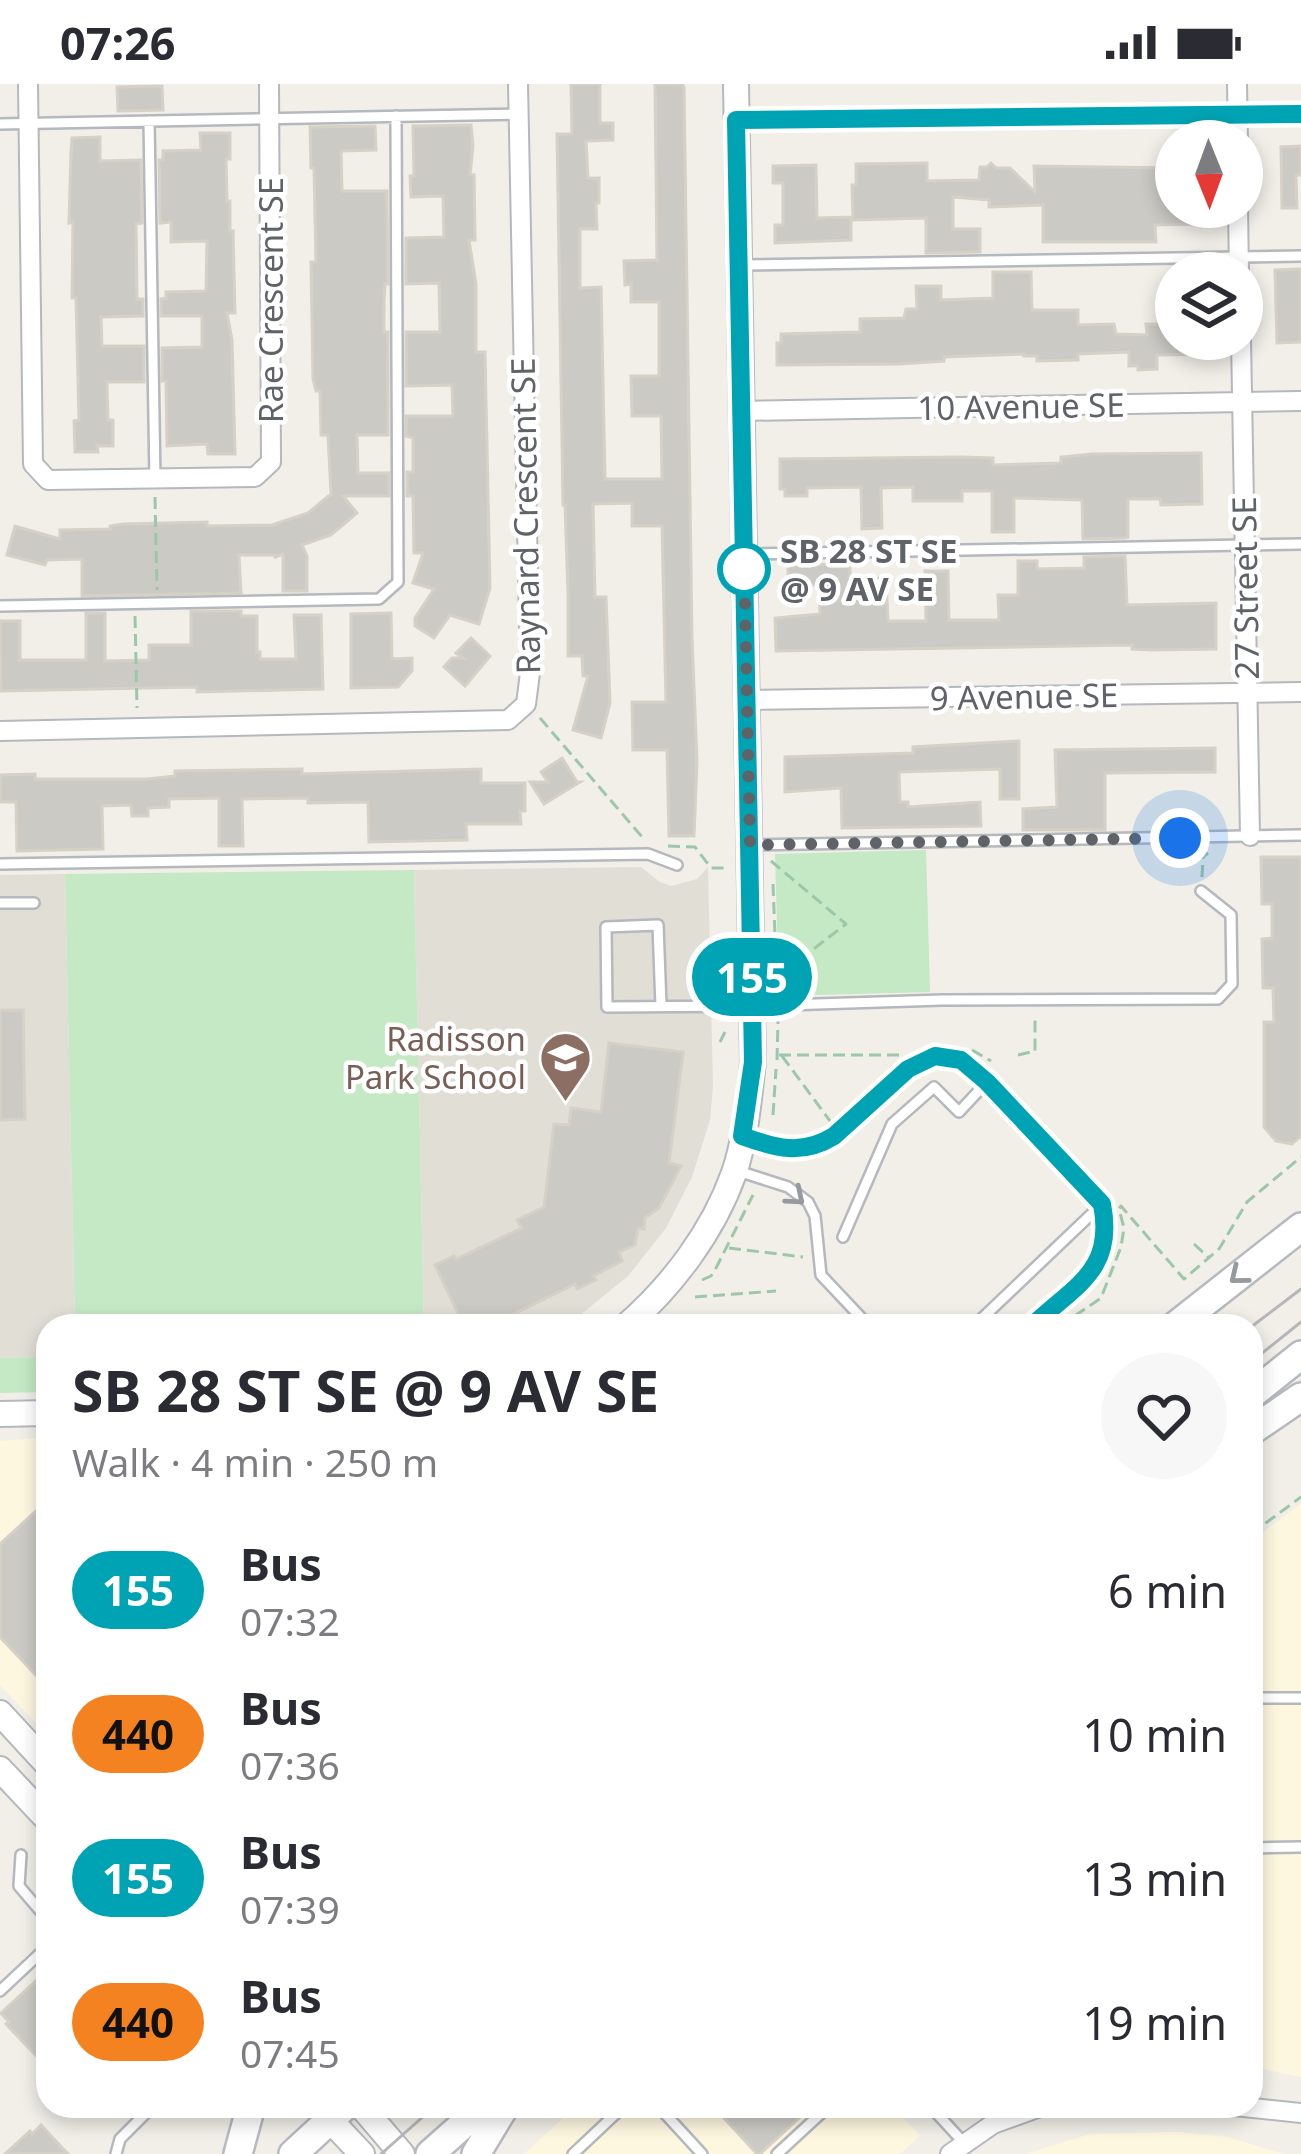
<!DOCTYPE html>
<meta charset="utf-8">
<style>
body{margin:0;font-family:"Noto Sans",sans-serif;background:#f7f7f7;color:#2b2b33;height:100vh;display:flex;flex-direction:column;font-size:45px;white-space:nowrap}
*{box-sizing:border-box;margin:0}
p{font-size:39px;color:#7c7c81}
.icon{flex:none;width:66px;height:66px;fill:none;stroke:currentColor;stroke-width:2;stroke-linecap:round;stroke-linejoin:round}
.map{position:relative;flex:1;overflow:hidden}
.panel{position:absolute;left:36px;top:1230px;width:1227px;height:804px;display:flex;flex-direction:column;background:#fff;border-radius:36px;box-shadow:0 6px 18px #0003}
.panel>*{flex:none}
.badge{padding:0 24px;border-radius:39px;font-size:42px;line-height:78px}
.needle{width:78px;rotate:179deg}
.controls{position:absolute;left:1155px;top:36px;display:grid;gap:24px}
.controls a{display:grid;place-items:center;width:108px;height:108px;border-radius:50%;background:#fff;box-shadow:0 6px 18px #0003;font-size:60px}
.you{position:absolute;width:60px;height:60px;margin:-30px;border:9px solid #fff;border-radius:50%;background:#1a73e8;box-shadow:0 0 0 18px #1a73e833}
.map>.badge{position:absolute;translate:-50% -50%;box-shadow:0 0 0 6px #fff}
.round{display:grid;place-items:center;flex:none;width:126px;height:126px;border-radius:63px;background:#f7f7f7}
.head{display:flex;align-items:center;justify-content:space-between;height:204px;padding:0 36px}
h1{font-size:57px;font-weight:700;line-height:90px}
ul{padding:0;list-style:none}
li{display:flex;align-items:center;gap:36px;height:144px;padding:0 36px}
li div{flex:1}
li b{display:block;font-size:45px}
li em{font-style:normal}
li .badge{min-width:132px;font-weight:700;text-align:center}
.status{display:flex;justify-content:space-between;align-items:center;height:84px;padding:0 60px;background:#fff;direction:ltr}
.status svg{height:33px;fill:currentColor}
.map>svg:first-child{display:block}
</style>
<div class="status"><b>07:26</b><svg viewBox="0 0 49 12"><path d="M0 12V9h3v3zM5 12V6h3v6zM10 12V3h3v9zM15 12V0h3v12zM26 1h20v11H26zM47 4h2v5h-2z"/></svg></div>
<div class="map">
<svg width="1301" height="2070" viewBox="0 0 1301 2070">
<rect width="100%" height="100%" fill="#f1efe8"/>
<path fill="#fef7e0" d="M48 1353V1652L0 1601V1357Z
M1301 1420V1993L1263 1985 1251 1457Z
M576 2022H892L920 2051 900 2070H524Z
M1178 2048 1227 2053 1285 2070H1025L1090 2050Z"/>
<path fill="#e1ded6" d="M641 783 660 798 671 802 697 795 708 783 713 1003 710 1036 692 1093 666 1144 628 1192 579 1232 561 1242H424L414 786Z
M65 790 75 1242H48V1273L0 1274V791Z"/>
<path fill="#c5e8c5" d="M926 766 930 908 779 912 775 770Z
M414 786 424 1242H75L65 790Z
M48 1273V1308L0 1309V1274Z"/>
<path fill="#cccac5" stroke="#d6d1c6" stroke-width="3" d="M571 0H600V39H613V56L586 57 588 94H599V119H596L597 145H580V204L601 203 605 395H662L661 332H632L631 292H659V218H631V200L625 201 624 177 657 176 655 0H682L684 3 692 554 697 677 694 752H669L667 666H633L632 618H666L662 442H632V419L593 420 595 513H606L610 619 601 654 573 646 588 592H583L582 572H568V509L565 421H563L557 50H572Z
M162 2 163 26 118 27 117 3Z
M471 41 473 62 470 91H474L475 156H469L476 200V268H485L490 504 479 540 450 531 434 554 415 542V534L434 505 413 499 423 469H414L413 412H407V388H413V354L406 352V332H453L452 301 406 302V248H440L439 199 406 200V154L444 153 443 112 411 113 410 92H414L413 42Z
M375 42 376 66 341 67 342 107H387L388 200H385L384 218V248H388V351H357L358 389H389V412H343L357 429 331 451 302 461 307 472V507H283V470L275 473 274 471H239L241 509 82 512V475L47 476 45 481 7 471 15 442 60 455V446L110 445V442L123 440 207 438V442L272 441 308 429 331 410 328 351H321L320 307H316L313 295 311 178H316L314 84H311L310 43Z
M200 49H230V75H226L227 117H230V147H233L235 229H227L232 256 235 370H208L207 360 167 362 166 297H162V264L202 263V232H161V215L166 214V208L206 207 207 157 171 158V138L160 139 159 76H163V67L201 66Z
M100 53V77L141 76 142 139 136 140 137 215H143V232L101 233 102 262H144V298H107L108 336H113V362H97L98 368H75L74 337 79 336 76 214H72L73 138 69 139 71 68 72 54Z
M1301 62V91H1296L1297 124H1282L1281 63Z
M927 79V97L979 96 980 83H987L991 79 996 84H1010L1035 108 1034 82 1176 84V123H1196V140L1155 141 1156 158H1043V121L989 123V116L953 113V145H980V168L926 169V134L853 136 852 101H856V80Z
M816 81 817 134 851 133V156L775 159V141H783V99H773V82Z
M1301 185V258L1277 259 1275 186Z
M993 188H1031L1032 226H1078V241L1114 240 1116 250 1147 251 1146 240H1176V255H1211V270L1157 271V285L1138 286V282H1129V268L1078 270V276L1037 277V272H1024V270L944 273V277L899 280 777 281V259H781V250L860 248V235L904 234 906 225H917L916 202H941V216L993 214Z
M1201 369 1202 420 1161 421 1160 415H1128V453L1125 454 1083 455 1082 416 1014 414V448H992V407H962V417H913V403L881 404 882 444 862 445 861 403 807 404V412H785V405H780V375L961 373 993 374V381L1061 379V373L1092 370Z
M1125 472 1127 521 1216 519V565L1152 566 1132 565V561L776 567 775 534 820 530 819 501H801V497H788V481L850 480V495L886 494 888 537H926L925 487H948L949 536H999L998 511H1018V477H1037V485L1084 484V473Z
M191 527H241V532H257V568H260V575H296L294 531H321L323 605 197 608V603L1 607 0 537H20V576H86V529H105V577L149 576V561H191Z
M391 529 392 575 412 574V587L398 603 351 604V530Z
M471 554 490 572 465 602 444 583 452 574H463L456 569Z
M1019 657V715H1000V685L899 688 900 718H908V723L980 718 981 742 842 744 841 704 785 708V673L913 669V663Z
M1215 664V688L1105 689V746H1023V725L1057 723 1055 666Z
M562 674 577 698H580L544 720 530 698H548L541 688Z
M302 685V690L481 685V699H525V727H520L521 740H466L467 756 369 758 368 718 308 719V714L242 715 243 762H219V714L169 715V723L148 724V732H132L131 721 102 722 103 765 17 767 16 718H0V691L35 690V695H147L175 692V687Z
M1261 773H1301V1052L1292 1060 1276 1057 1264 1043V938H1274L1273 904H1263L1262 855 1272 854V820H1262Z
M0 926H23L25 1035 0 1036Z
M609 959 683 968 669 1079 681 1082 659 1124 645 1134 644 1145 638 1144 635 1161 619 1168 622 1177 593 1192 596 1196 577 1205 575 1200 489 1242H464L435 1181 454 1172 456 1175 522 1144 517 1136 544 1123 554 1040 569 1041 571 1024 601 1028Z
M48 1416V1604L0 1553V1460Z
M39 1894 48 1904V1967L39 1975 6 1940 9 1938 1 1929Z
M713 2022H812L760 2070H757Z
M41 2041 68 2070H5L30 2047 32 2050Z"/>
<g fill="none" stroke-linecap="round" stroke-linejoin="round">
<defs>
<path id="service" d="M149 37 155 395
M0 40 518 30
M742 181 1301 172
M748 470 1301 460
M0 522 379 515 398 498 396 32
M750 761 1301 751
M0 780 648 770 677 781
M0 819H34
M661 922 658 841 606 843 607 923 752 922 942 916 1218 915 1232 900 1231 831 1201 807
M748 1054C778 1065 805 1071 834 1052L908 985 935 972 961 976 987 998 1102 1120C1115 1186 1074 1202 1032 1242
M738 1087 788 1103 808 1118 815 1132 821 1191 869 1242
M843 1153 892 1040 934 1003 959 1028 987 998
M974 1242 1102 1120
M1251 1614H1301
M1251 1764 1301 1763
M21 1771 19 1802 48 1836
M0 1907 48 1862
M658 2022 702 2070
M930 2022 964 2059
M116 2070 120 2055 153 2022
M573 2070 624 2022
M777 2070 829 2022"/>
<path id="minor" d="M28 0 33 380 48 396 255 393 271 378 269 0
M1237 0 1238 57
M737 36 1301 30
M1238 123 1239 189
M1241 255 1250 752
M741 327 1301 317
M747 616 1301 608
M0 647 508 636 526 620 530 589 518 0
M1234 2022 1301 2029
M950 2070 993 2040 1043 2022"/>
<path id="tertiary" d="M626 1242C672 1202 713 1148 734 1089 746 1054 749 1014 753 978L736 0
M0 1330 48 1329
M0 1629 48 1681
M0 1685 48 1736
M317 2022 362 2070
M361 2022 402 2070"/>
<path id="secondary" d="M1175 1242 1301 1143
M1251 1311 1301 1271
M1251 1347 1301 1313
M238 2070 251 2022
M293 2070 345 2022
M430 2070 484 2022
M476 2070 505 2022"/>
</defs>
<use href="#service" stroke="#b5b8bc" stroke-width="14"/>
<use href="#minor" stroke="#b5b8bc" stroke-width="22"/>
<use href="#tertiary" stroke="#b5b8bc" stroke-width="28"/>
<use href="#secondary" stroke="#b6babf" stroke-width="32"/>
<path stroke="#9cc7a9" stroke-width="3" stroke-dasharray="12 6" stroke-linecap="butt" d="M155 413 157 506
M135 532 137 624
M540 634 643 754
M668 762 695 763 711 784H725
M771 777 846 840 780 891
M1202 793 1203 773 1208 769
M773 800 777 904
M725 906 728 873
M720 958 725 948
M972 966 991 977
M779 971H901
M1018 971 1035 967V932
M782 972 830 1037
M777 976 778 937
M773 1031 776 985
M1194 1160 1208 1173
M729 1164 803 1173
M702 1196 711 1192 715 1186 753 1111
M695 1213 776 1207
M1060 1242 1101 1214 1121 1163 1124 1144 1119 1125 1121 1122 1184 1195 1219 1165 1247 1118 1301 1073
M1251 1450 1301 1413
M526 2033 538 2022"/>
<use href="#service" stroke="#fff" stroke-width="9"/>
<use href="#minor" stroke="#fff" stroke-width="18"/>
<use href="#tertiary" stroke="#fff" stroke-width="24"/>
<use href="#secondary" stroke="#fff" stroke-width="27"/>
<path stroke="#b6b7b8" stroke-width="3" d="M1251 1243 1301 1205
M1251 1278 1301 1238
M381 2070 435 2022"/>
</g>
<defs><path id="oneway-chevron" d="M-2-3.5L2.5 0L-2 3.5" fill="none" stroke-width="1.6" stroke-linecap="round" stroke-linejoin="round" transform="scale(3)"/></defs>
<g stroke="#979a9d">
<use href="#oneway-chevron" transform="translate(796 1113) rotate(40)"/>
<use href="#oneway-chevron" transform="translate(1238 1192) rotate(141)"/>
</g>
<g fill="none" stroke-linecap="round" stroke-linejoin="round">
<defs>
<path id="line" d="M1032 1242C1075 1201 1115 1187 1102 1120L987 998 961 976 935 972 908 985 834 1052C802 1072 775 1064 742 1052L753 978 736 36 1301 30"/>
</defs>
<use href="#line" stroke="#fff" stroke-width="27"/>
<use href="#line" stroke="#00a3b4" stroke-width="18"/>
<path stroke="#5f6368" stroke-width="12" stroke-dasharray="0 21.6" d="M744 485V470L750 761 1180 754"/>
</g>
<defs>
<symbol id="school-pin" viewBox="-11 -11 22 30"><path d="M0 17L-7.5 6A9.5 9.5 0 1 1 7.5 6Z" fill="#8d6e63" stroke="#fff"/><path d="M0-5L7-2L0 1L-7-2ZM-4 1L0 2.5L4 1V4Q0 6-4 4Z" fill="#fff"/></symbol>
</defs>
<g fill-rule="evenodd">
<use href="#school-pin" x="536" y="944" width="59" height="81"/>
</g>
<circle fill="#fff" stroke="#00a3b4" stroke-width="6" cx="744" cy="485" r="24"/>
<g text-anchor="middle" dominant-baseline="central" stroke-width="9" stroke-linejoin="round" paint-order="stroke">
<g font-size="33" fill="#5f6368" stroke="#fff">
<text transform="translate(270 216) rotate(-90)">Rae Crescent SE</text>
<text transform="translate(1021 322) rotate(-1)">10 Avenue SE</text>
<text transform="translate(525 432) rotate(-91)">Raynard Crescent SE</text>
<text transform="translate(1245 504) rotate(-91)">27 Street SE</text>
<text transform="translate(1024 612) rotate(-1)">9 Avenue SE</text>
</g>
<g font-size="33" font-weight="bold" fill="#5f6368" stroke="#fff" text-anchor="start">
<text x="780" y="466">SB 28 ST SE<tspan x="780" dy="38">@ 9 AV SE</tspan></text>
</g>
<g font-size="33" fill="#785e54" stroke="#fff" text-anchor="end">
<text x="526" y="954">Radisson<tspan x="526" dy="38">Park School</tspan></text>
</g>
</g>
</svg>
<div class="controls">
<a><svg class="needle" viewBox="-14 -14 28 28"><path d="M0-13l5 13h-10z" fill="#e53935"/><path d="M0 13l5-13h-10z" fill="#7c7c81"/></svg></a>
<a><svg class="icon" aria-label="layers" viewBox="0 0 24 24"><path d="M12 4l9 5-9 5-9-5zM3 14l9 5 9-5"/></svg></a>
</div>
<div class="you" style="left:1180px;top:754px"></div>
<b class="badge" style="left:752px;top:893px;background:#00a3b4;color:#fff">155</b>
<section class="panel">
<div class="head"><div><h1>SB 28 ST SE @ 9 AV SE</h1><p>Walk · 4 min · 250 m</p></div><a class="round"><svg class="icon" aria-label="heart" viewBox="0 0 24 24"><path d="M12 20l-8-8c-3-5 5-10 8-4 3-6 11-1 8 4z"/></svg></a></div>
<ul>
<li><span class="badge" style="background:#00a3b4;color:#fff">155</span><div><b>Bus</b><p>07:32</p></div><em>6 min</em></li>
<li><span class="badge" style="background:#f58220;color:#111">440</span><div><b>Bus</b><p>07:36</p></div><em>10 min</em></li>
<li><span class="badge" style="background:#00a3b4;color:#fff">155</span><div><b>Bus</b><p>07:39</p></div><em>13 min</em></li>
<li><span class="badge" style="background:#f58220;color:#111">440</span><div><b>Bus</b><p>07:45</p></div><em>19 min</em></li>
</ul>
</section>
</div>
